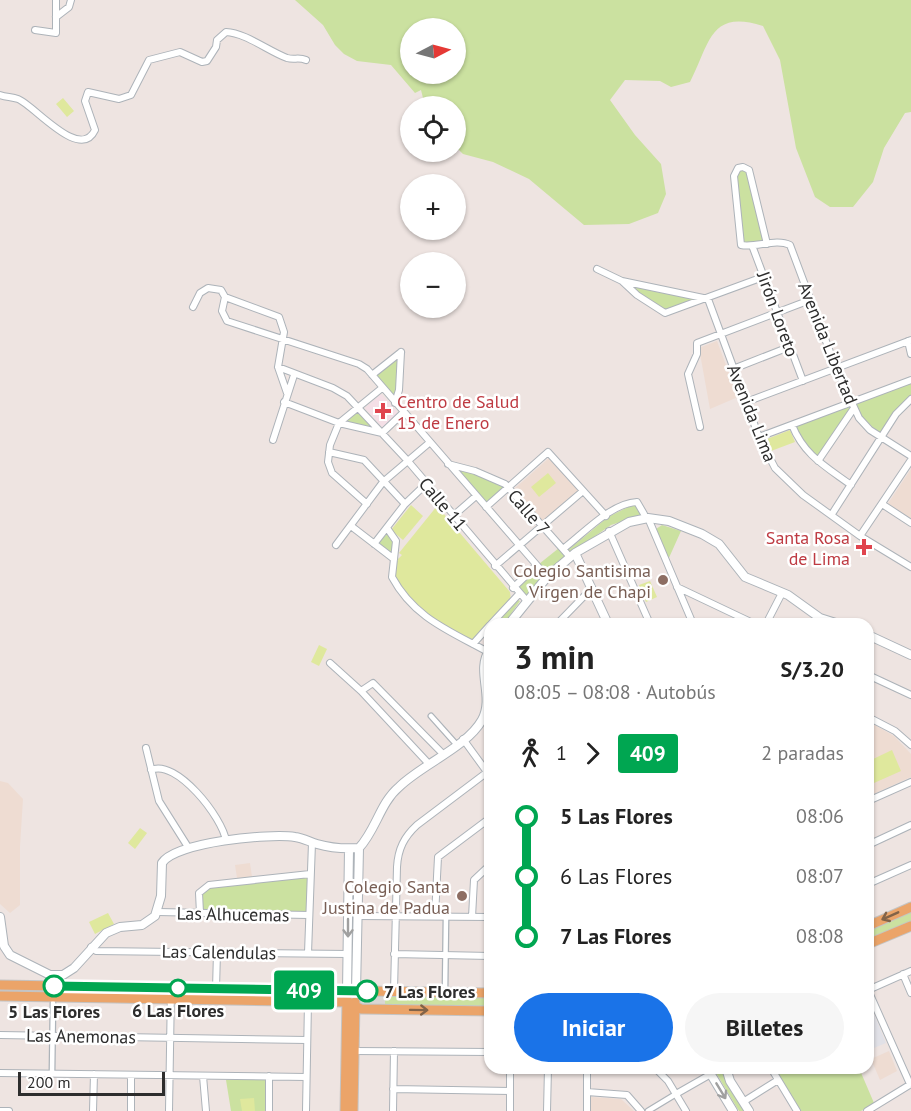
<!DOCTYPE html>
<html lang="es">
<meta charset="utf-8">
<style>
body{margin:0;font-family:"PT Sans",sans-serif;background:#f6f6f6;color:#222;height:100vh;display:flex;flex-direction:column;font-size:22px;white-space:nowrap}
*{box-sizing:border-box;margin:0}
p{font-size:20px;color:#767676}
.icon{flex:none;width:33px;height:33px;fill:none;stroke:currentColor;stroke-width:2;stroke-linecap:round;stroke-linejoin:round}
.map{position:relative;flex:1;overflow:hidden}
.details{position:absolute;left:484px;top:618px;width:390px;height:456px;display:flex;flex-direction:column;background:#fff;border-radius:18px;box-shadow:0 2px 4px #0004}
.details>*{flex:none}
.badge{padding:0 12px;border-radius:4px;font-size:21px;line-height:39px}
.needle{width:39px;rotate:84deg}
.controls{position:absolute;left:400px;top:18px;display:grid;gap:12px}
.controls a{display:grid;place-items:center;width:66px;height:66px;border-radius:50%;background:#fff;box-shadow:0 2px 4px #0004;font-size:30px}
.scale{position:absolute;left:18px;bottom:15px;width:147px;box-sizing:border-box;padding-left:6px;border:3px solid #2d2d2d;border-top:0;font-size:16px;line-height:21px;white-space:nowrap;color:#2d2d2d;-webkit-text-stroke:4px #fff;paint-order:stroke}
.map>.badge{position:absolute;translate:-50% -50%;box-shadow:0 0 0 3px #fff}
.legs{display:flex;align-items:center;gap:9px;height:66px;padding:0 30px;font-size:20px}
.legs p{margin-inline-start:auto}
.overview{display:flex;align-items:center;justify-content:space-between;height:102px;padding:0 30px}
h1{font-size:33px;font-weight:700;line-height:45px}
.action{display:flex;gap:12px;margin-top:auto;padding:12px 30px}
.action a{flex:1;height:69px;border-radius:36px;background:#1a73e8;color:#fff;font-size:24px;font-weight:700;line-height:69px;text-align:center}
.action a+a{background:#f6f6f6;color:#222}
ul{padding:0 30px;list-style:none}
li{display:flex;align-items:center;gap:21px;height:60px;font-size:22px}
li i{display:grid;place-items:center;width:9px;height:100%;margin:0 8px;background:currentColor}
li i::after{content:'';width:15px;height:15px;margin:-8px;border:4px solid;border-radius:50%;background:#fff}
li p{margin-inline-start:auto}
li:first-child i{background:linear-gradient(#0000 50%,currentColor 0)}
li:last-child i{background:linear-gradient(currentColor 50%,#0000 0)}
.map>svg:first-child{display:block}
</style>
<div class="map">
<svg width="911" height="1111" viewBox="0 0 911 1111">
<rect width="100%" height="100%" fill="#eee4e1"/>
<path fill="#e1e1e7" d="M869 1002 886 1043 869 1050H868Z"/>
<path fill="#eedcd2" d="M717 341 738 397 710 409 699 348Z
M549 458 579 491 541 523 513 490Z
M911 469V521L887 505Z
M873 724 894 736 911 754V777L869 796 868 725Z
M0 781 8 783 23 799 20 846V905L10 913 0 904Z
M250 863 252 877 237 878 235 865Z
M889 1051 897 1071 880 1080 871 1059Z
M591 1097 621 1099 634 1111H591Z"/>
<path fill="#f4dfe6" d="M381 394 400 415 384 429 365 408Z"/>
<path fill="#cbe1a0" fill-rule="evenodd" d="M295 0H911V112L905 113 884 148 873 182 853 207H830L815 197 796 148 780 60 763 26C709 9 710 44 690 82L671 87 660 81 625 80 610 100 635 135 661 164 666 194 658 213 629 224 584 225 529 179 493 162 463 154 456 147V106H425L421 90 415 93 391 65 357 61 344 54 335 45 323 25ZM456 28V74H411V28Z
M740 169 747 171 765 242 742 244 736 174Z
M637 286 694 299V301L664 312 634 291Z
M399 354 397 391 394 397 376 375Z
M911 382V397L880 434 861 416 855 404Z
M850 405 851 408 817 459 802 441 796 426Z
M359 410 375 428 346 422Z
M455 465 506 486 487 503Z
M636 503 642 515 611 525 571 553 567 551 608 517Z
M662 525 681 531 668 560 656 529Z
M388 533 393 536 392 556 377 544Z
M559 548 566 555 547 573 539 564Z
M537 570 544 578 525 597 517 589Z
M518 600 520 601 504 624H496Z
M352 853H356L354 986H348Z
M306 877 308 880 307 913 203 910 202 893 210 888Z
M911 910V922L869 940 868 929Z
M0 989 168 991V995H0Z
M175 992 336 994 344 999 175 996Z
M360 995 490 996V1007L361 1006Z
M713 1068H722L745 1111H739Z
M774 1068H859L874 1103 861 1111H801Z
M267 1079V1111H231L226 1080Z"/>
<path fill="#dfe89d" d="M63 98 74 111 67 117 56 104Z
M790 430 795 442 771 451 767 439Z
M548 473 556 483 539 497 531 487Z
M411 505 423 516 403 540 391 530Z
M437 506 510 592 511 601 473 640 466 639 424 614 395 580 397 560 402 555 399 553Z
M650 581 657 597 646 602 639 585Z
M319 645 327 649 319 666 311 662Z
M892 750 901 771 874 783 869 770V761Z
M140 828 147 833 135 849 128 843Z
M108 913 114 924 95 934 89 922Z
M254 1098 255 1111H242L240 1099Z"/>
<path fill="#dad6d3" d="M385 994V1006L359 1004 360 995Z"/>
<g fill="none" stroke-linecap="round" stroke-linejoin="round">
<defs>
<path id="pedestrian" d="M431 716 456 744
M445 992 446 917
M52 1074 53 1003
M648 1111 676 1094"/>
<path id="minor" d="M56 17 69 7 71 0
M35 30 56 33V0
M0 95C6 97 12 97 18 99 34 105 80 162 95 130L85 101 88 92 119 99 131 95 149 60 180 52 202 62 207 61 216 47 217 40 226 32C246 33 268 51 287 58 294 60 299 57 306 60
M767 244 749 170 743 167 738 168 734 176 741 245C756 248 776 238 790 245L836 368 859 418 870 430 911 456
M753 248 803 381
M597 269 622 281 708 299 759 437 775 468 803 495 860 536 911 567
M622 281 637 295 665 313 763 277
M225 297 222 311 227 321 359 364 367 369 547 577
M193 307 200 293 208 288 221 290 225 297 279 317 284 332 278 367 287 393
M908 341 911 354
M278 367 333 388 347 396 407 460 526 600
M733 369 789 347
M372 375 401 352
M284 402 339 423 382 433 403 413
M746 402 911 340
M395 403 399 390 401 352
M792 425C804 455 825 466 851 485
M700 427 688 374 697 354V343L810 300
M759 437 911 380
M273 440 294 375
M329 452 364 460 405 504
M818 461 854 408
M448 464 475 471 505 484 570 557
M367 504 332 473 328 462 330 445 339 423 382 388
M882 504 911 523
M486 507 548 452 606 516
M832 514 896 414 911 399
M453 516 476 496
M648 518 693 624
M351 526 394 559
M387 528 396 541 392 577C414 618 450 631 488 652
M609 531 650 624
M860 536 911 460
M374 544 405 504 426 484
M336 545 383 482 429 443
M563 549C583 534 611 503 637 502L644 514
M495 566 583 491
M677 587 755 624
M513 588 536 566
M491 624 519 594
M557 624 592 588
M766 624 782 593
M473 644 490 625
M330 663 361 691 429 764
M868 675 911 695
M361 691 373 683 443 754
M868 717 895 731 911 745
M463 739 487 772
M146 748 159 801 188 847
M151 770C176 758 223 818 226 841
M868 801 911 782
M868 845 911 825
M868 884 911 865
M158 912 309 915
M200 913 199 893 209 885 310 874
M357 916 490 917
M435 916 438 857 490 818
M472 917 474 880 490 865
M91 947 96 951 348 954
M308 953 312 843
M394 954 490 956
M903 974 911 993
M216 989 217 952
M868 990 910 1084
M868 990 911 971
M394 991 397 867C398 849 404 837 417 825L490 770
M0 1035 307 1040
M355 1051 490 1052
M655 1068 668 1081 686 1111
M771 1068 797 1111
M0 1073 306 1077
M203 1076 206 1111
M393 1089 510 1091
M587 1092 627 1095 641 1111
M676 1094 711 1074
M743 1102 778 1080
M0 1111H9
M93 1111 94 1074
M131 1111V1075
M169 1111 171 988
M269 1111V1076
M306 1111 308 1002
M393 1111 394 1051
M510 1111V1068
M547 1111 548 1068
M587 1111V1068
M867 1111 911 1084"/>
<path id="tertiary" d="M575 553 608 624
M509 624 547 577 575 553 629 522 648 518 669 521 702 534 719 544 745 577 788 595 820 618 839 624
M868 635 911 655
M0 917 4 946 10 955 50 975H63L74 968 106 933 120 927 142 925 155 916 161 896 162 863C175 842 270 833 295 837 303 838 310 842 317 844 331 848 345 849 359 848 376 830 380 803 399 787 421 765 467 747 482 720 495 696 475 671 490 649
M347 991 349 849
M356 991 359 848"/>
<path id="secondary" d="M707 1068 733 1111
M726 1068 730 1081 749 1111"/>
<path id="primary" d="M868 926 911 907
M868 944 911 926
M0 985 490 993
M0 996 347 1002 361 1009 490 1011
M345 1111 347 997
M353 1111 355 1002"/>
</defs>
<use href="#pedestrian" stroke="#adb3b9" stroke-width="7"/>
<use href="#minor" stroke="#adb3b9" stroke-width="8"/>
<use href="#tertiary" stroke="#adb3b9" stroke-width="10"/>
<use href="#secondary" stroke="#adb3b9" stroke-width="10"/>
<use href="#primary" stroke="#c4c4c4" stroke-width="11"/>
<use href="#pedestrian" stroke="#fff" stroke-width="4.5"/>
<use href="#minor" stroke="#fff" stroke-width="6"/>
<use href="#tertiary" stroke="#fff" stroke-width="8"/>
<use href="#secondary" stroke="#fff" stroke-width="8"/>
<use href="#primary" stroke="#eba469" stroke-width="9"/>
</g>
<defs><path id="oneway-shaft" d="M-6 0H5M1.5-3L5.5 0L1.5 3" fill="none" stroke-width="1.6" stroke-linecap="round" stroke-linejoin="round" transform="scale(1.5)"/></defs>
<g stroke="#826348">
<use href="#oneway-shaft" transform="translate(890 916) rotate(156)"/>
<use href="#oneway-shaft" transform="translate(419 1010) rotate(1)"/>
</g>
<g stroke="#a0a0a0">
<use href="#oneway-shaft" transform="translate(348 928) rotate(90)"/>
<use href="#oneway-shaft" transform="translate(721 1091) rotate(59)"/>
</g>
<g fill="none" stroke-linecap="round" stroke-linejoin="round">
<defs>
<path id="line-1" d="M54 986 367 991"/>
</defs>
<use href="#line-1" stroke="#fff" stroke-width="14"/>
<use href="#line-1" stroke="#00a651" stroke-width="9"/>
</g>
<g fill="#e0444e" stroke="#fff" stroke-width="2">
<path d="M380 402h6v6h6v6h-6v6h-6v-6h-6v-6h6z"/>
<path d="M861 538h6v6h6v6h-6v6h-6v-6h-6v-6h6z"/>
</g>
<g fill="#8d6e63" stroke="#fff" stroke-width="2">
<circle cx="663" cy="580" r="6"/>
<circle cx="462" cy="896" r="6"/>
</g>
<g fill="#fff" stroke="#00a651" stroke-width="3">
<circle cx="54" cy="986" r="10"/>
<circle cx="178" cy="988" r="8"/>
<circle cx="367" cy="991" r="10"/>
</g>
<g text-anchor="middle" dominant-baseline="central" stroke-width="5" stroke-linejoin="round" paint-order="stroke">
<g font-size="18" fill="#2d2d2d" stroke="#fff">
<text transform="translate(778 314) rotate(70)">Jirón Loreto</text>
<text transform="translate(828 343) rotate(68)">Avenida Libertad</text>
<text transform="translate(752 413) rotate(68)">Avenida Lima</text>
<text transform="translate(443 504) rotate(50)">Calle 11</text>
<text transform="translate(529 512) rotate(49)">Calle 7</text>
<text transform="translate(233 914) rotate(1)">Las Alhucemas</text>
<text transform="translate(219 952) rotate(1)">Las Calendulas</text>
<text transform="translate(81 1036) rotate(1)">Las Anemonas</text>
</g>
<g font-size="18" fill="#be3a42" stroke="#fff" text-anchor="start">
<text x="397" y="401">Centro de Salud<tspan x="397" dy="21">15 de Enero</tspan></text>
<text x="850" y="537" text-anchor="end">Santa Rosa<tspan x="850" dy="21">de Lima</tspan></text>
</g>
<g font-size="18" fill="#785e54" stroke="#fff" text-anchor="end">
<text x="651" y="570">Colegio Santisima<tspan x="651" dy="21">Virgen de Chapi</tspan></text>
<text x="450" y="886">Colegio Santa<tspan x="450" dy="21">Justina de Padua</tspan></text>
</g>
<g font-size="18" font-weight="bold" fill="#2d2d2d" stroke="#fff">
<text x="384" y="991" text-anchor="start">7 Las Flores</text>
<text x="178" y="1010">6 Las Flores</text>
<text x="54" y="1011">5 Las Flores</text>
</g>
</g>
</svg>
<div class="controls">
<a><svg class="needle" viewBox="-14 -14 28 28"><path d="M0-13l5 13h-10z" fill="#e53935"/><path d="M0 13l5-13h-10z" fill="#767676"/></svg></a>
<a><svg class="icon" aria-label="locate" viewBox="0 0 24 24"><circle cx="12" cy="12" r="6"/><path d="M12 2v4M12 18v4M2 12h4M18 12h4"/></svg></a>
<a>+</a>
<a>−</a>
</div>
<div class="scale">200 m</div>
<b class="badge" style="left:304px;top:990px;background:#00a651;color:#fff">409</b>
<section class="details">
<div class="overview"><div><h1>3 min</h1><p>08:05 – 08:08 · Autobús</p></div><b>S/3.20</b></div>
<div class="legs"><svg class="icon" aria-label="walk" viewBox="0 0 24 24"><circle cx="13" cy="4" r="2"/><path d="M13 8l-2 6 4 7M11 14l-3 7M7 12l3-4h3l4 4"/></svg>1<svg class="icon" aria-label="forward" viewBox="0 0 24 24"><path d="M9 5l7 7-7 7"/></svg><b class="badge" style="background:#00a651;color:#fff">409</b><p>2 paradas</p></div>
<ul>
<li><i style="color:#00a651"></i><b>5 Las Flores</b><p>08:06</p></li>
<li><i style="color:#00a651"></i><span>6 Las Flores</span><p>08:07</p></li>
<li><i style="color:#00a651"></i><b>7 Las Flores</b><p>08:08</p></li>
</ul>
<div class="action"><a>Iniciar</a><a>Billetes</a></div>
</section>
</div>
